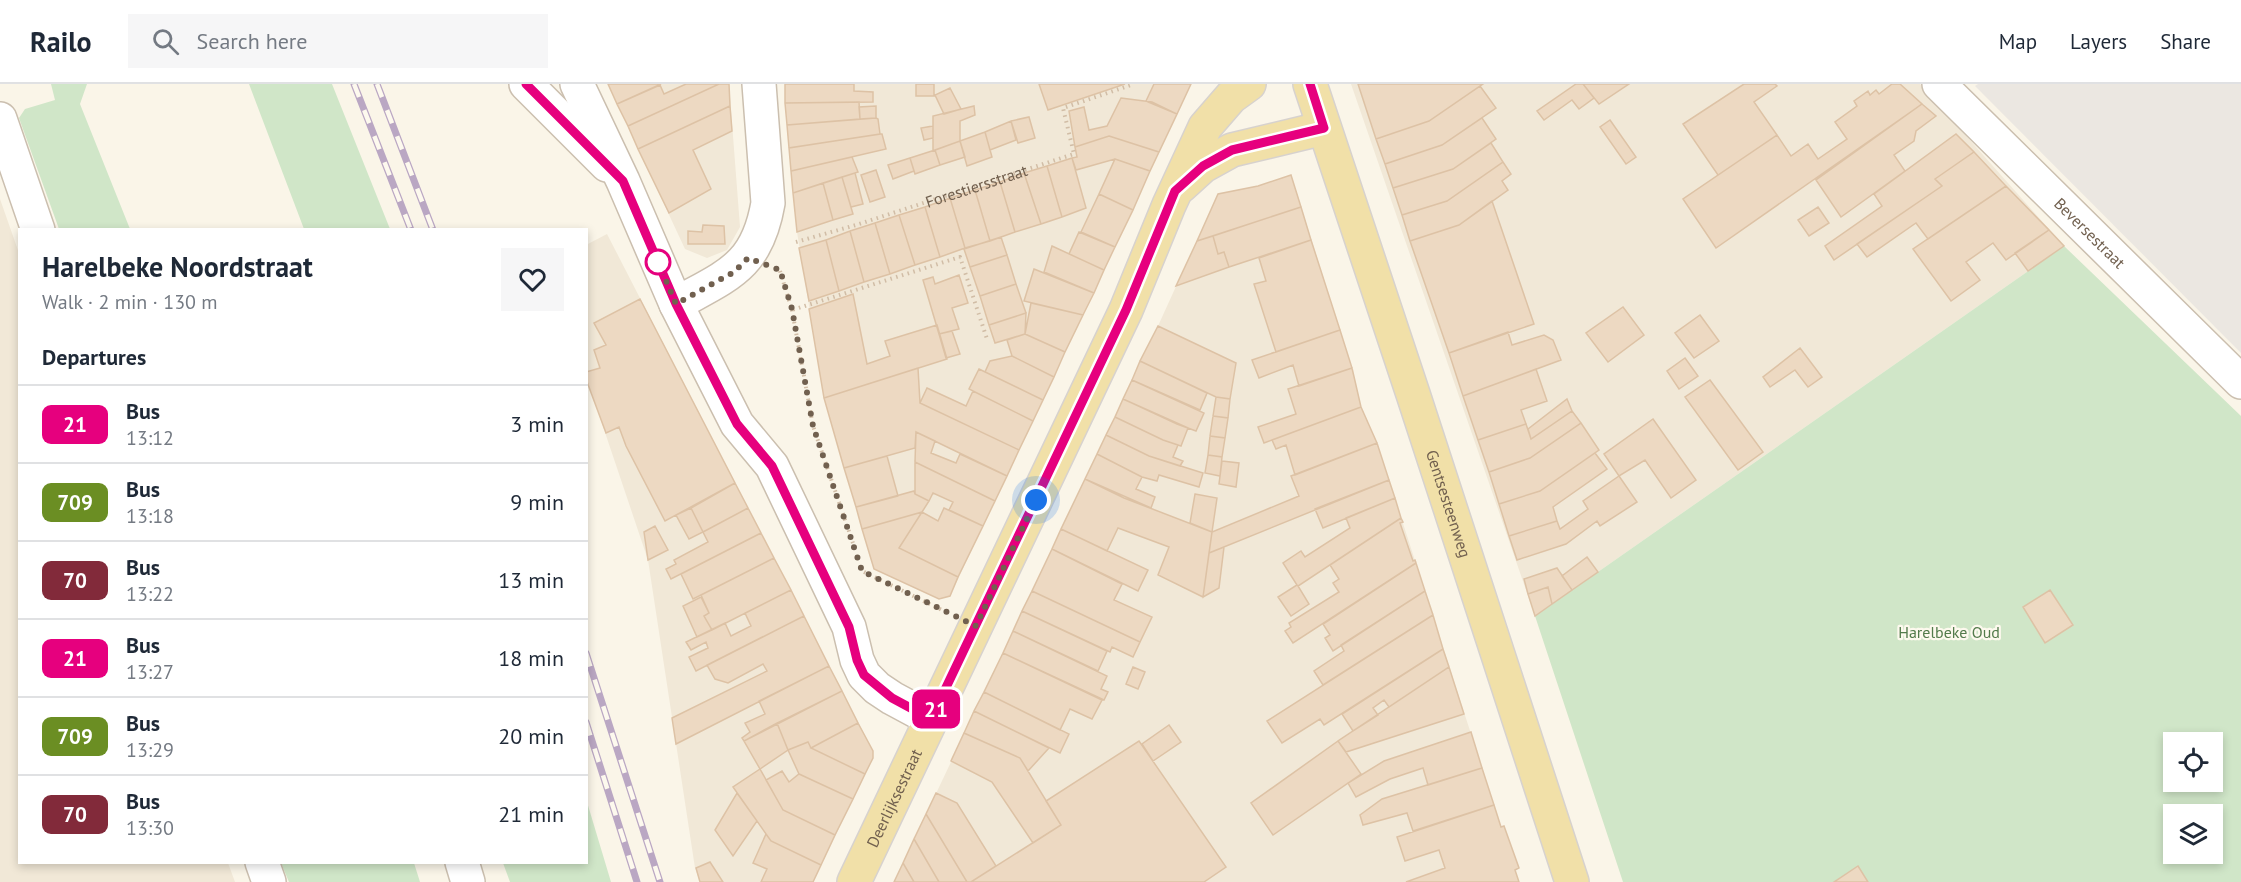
<!DOCTYPE html>
<meta charset="utf-8">
<style>
body{margin:0;font-family:"PT Sans",sans-serif;background:#f6f6f7;color:#1f2937;height:100vh;display:flex;flex-direction:column;font-size:22px;white-space:nowrap}
*{box-sizing:border-box;margin:0}
p{font-size:20px;color:#747a83}
.icon{flex:none;width:33px;height:33px;fill:none;stroke:currentColor;stroke-width:2;stroke-linecap:round;stroke-linejoin:round}
.map{position:relative;flex:1;overflow:hidden}
.drawer{position:absolute;left:18px;top:144px;width:570px;height:636px;display:flex;flex-direction:column;background:#fff;border-radius:0px;box-shadow:0 3px 9px #0003}
.drawer>*{flex:none}
.badge{padding:0 12px;border-radius:9px;font-size:21px;line-height:39px}
.controls{position:absolute;left:2163px;top:648px;display:grid;gap:12px}
.controls a{display:grid;place-items:center;width:60px;height:60px;border-radius:0px;background:#fff;box-shadow:0 3px 9px #0003;font-size:30px}
.you{position:absolute;width:30px;height:30px;margin:-15px;border:4px solid #fff;border-radius:50%;background:#1a73e8;box-shadow:0 0 0 9px #1a73e833}
.map>.badge{position:absolute;translate:-50% -50%;box-shadow:0 0 0 3px #fff}
h2{padding:0 24px;font-size:22px;line-height:54px}
.round{display:grid;place-items:center;flex:none;width:63px;height:63px;border-radius:0px;background:#f6f6f7}
.headline{display:flex;align-items:center;justify-content:space-between;height:102px;padding:0 24px}
h1{font-size:28px;font-weight:600;line-height:45px}
ul{padding:0;list-style:none}
li{display:flex;align-items:center;gap:18px;height:78px;padding:0 24px;border-top:2px solid #e0e1e3}
li div{flex:1}
li b{display:block;font-size:22px}
li em{font-style:normal}
li .badge{min-width:66px;font-weight:700;text-align:center}
header{display:flex;align-items:center;gap:36px;box-sizing:border-box;height:84px;padding:0 30px;background:#fff;border-bottom:2px solid #e0e1e3}
header strong{font-size:28px}
nav{display:flex;gap:33px;margin-inline-start:auto;font-size:21px}
.search{width:420px;height:54px;background:#f6f6f7;display:flex;align-items:center;gap:15px;box-sizing:border-box;padding:0 21px;border-radius:0px;color:#747a83;font-size:22px}
.map>svg:first-child{display:block}
</style>
<header>
<strong>Railo</strong>
<div class="search"><svg class="icon" aria-label="search" viewBox="0 0 24 24"><circle cx="10" cy="10" r="6"/><path d="M15 15l6 6"/></svg>Search here</div>
<nav><a>Map</a><a>Layers</a><a>Share</a></nav>
</header>
<div class="map">
<svg width="2241" height="798" viewBox="0 0 2241 798">
<rect width="100%" height="100%" fill="#faf5e8"/>
<path fill="#f1e8d7" d="M608 0H729L740 143 727 166 707 174 685 165Z
M785 0H1191L950 512 939 515 874 485 824 314 797 148Z
M1351 0H1920L2064 162 1535 532Z
M1291 91 1352 284 1361 323 1377 359 1494 721 1501 743 1504 742 1519 784 1515 786 1519 798H894L1158 242 1218 110 1258 102Z
M0 115 20 172V778L228 779 235 798H0Z
M607 150 873 667V674L813 798H700L695 784 648 476 587 295 586 161Z"/>
<path fill="#ebe7e1" d="M1978 0H2241V269L1975 2Z"/>
<path fill="#d0e6c8" fill-rule="evenodd" d="M51 0H87L80 20 130 145H59L19 34 25 25 55 16Z
M249 0H332L390 145H304Z
M2064 162 2241 332V798H1868L1858 782 1834 798H1623L1535 532ZM2174 658H2212V698H2174ZM2174 730H2212V770H2174Z
M587 718 611 798H510L503 779 586 778Z
M281 779H414L420 798H289Z"/>
<path fill="#edd9c2" stroke="#ddc2a5" stroke-width="1.5" d="M608 0H661L617 20Z
M686 0H719L628 42 617 20 660 1 664 10Z
M719 0H729L730 22 638 65 628 42Z
M785 0H854V7L873 8V18L785 19Z
M916 0H934V12H916Z
M1039 0H1125L1048 26Z
M1154 0H1191L1177 30 1146 17Z
M1358 0H1483L1429 37 1376 55Z
M1576 0H1583L1594 14 1579 25 1572 16 1544 36 1537 27Z
M1583 0H1629L1599 20Z
M1744 0H1775L1777 2 1754 18 1777 51 1718 91 1683 40Z
M1892 0H1900L1922 20 1716 164 1683 115 1777 51 1791 72 1808 60 1818 75 1847 55 1835 38 1857 22 1854 17 1868 7 1870 11 1876 6 1879 10Z
M1480 2 1496 24 1442 61 1385 80 1376 55 1429 37Z
M950 4 961 25 944 30 935 11Z
M1121 14 1152 18 1177 30 1159 68 1109 52 1075 63 1069 27 1084 23 1089 46 1107 42Z
M859 18 860 35 787 41 785 19Z
M1922 20 1936 32 1916 47 1914 57 1894 71 1905 87 1841 133 1816 96Z
M730 22 732 47 693 66 711 105 669 129 638 65Z
M876 22V34L860 35 859 23Z
M974 22 975 31 960 37V57L933 67V32Z
M1029 33 1035 54 1018 59 1011 37Z
M876 34 878 35 880 50 789 64 787 41Z
M1482 34 1496 55 1453 85 1393 104 1385 80 1442 61Z
M1610 36 1636 73 1626 80 1600 43Z
M1011 37 1016 56 990 66 985 48Z
M933 42V54L924 56 921 44Z
M985 48 992 73 967 82 960 57Z
M880 50H882L886 65 791 87 789 64Z
M1956 50 1974 68 1935 95 1942 102 1834 176 1825 162 1882 122 1874 110Z
M1109 52 1159 68 1150 87 1115 75 1076 86 1072 74 1077 73 1075 63Z
M960 57 965 73 940 81 935 66Z
M1491 59 1503 78 1447 117 1402 131 1393 104 1453 85Z
M935 66 940 81 915 90 910 74Z
M1974 68 2006 102 1928 155 1916 139 1867 173 1857 160 1942 102 1935 95Z
M852 73 858 88 793 109 791 87Z
M910 74 914 87 893 95 888 81Z
M1072 74 1086 124 1062 133 1047 82Z
M1115 75 1150 87 1133 126 1099 110Z
M1503 78 1511 90 1502 97 1508 106 1459 141 1410 157 1402 131 1447 117Z
M1047 82 1062 133 1041 140 1024 89Z
M876 86 885 113 870 118 861 91Z
M855 89 863 120 851 123 842 93Z
M1024 89 1041 140 1015 148 1000 98Z
M1291 91 1301 123 1197 157 1218 110 1258 102Z
M842 93 853 130 833 136 823 99Z
M1000 98 1015 148 990 157 975 106Z
M823 99 833 136 797 148 793 109Z
M2006 102 2049 146 2006 176 1993 159 1966 178 1980 196 1951 217 1913 165Z
M975 106 990 157 965 164 950 114Z
M1099 110 1133 126 1115 163 1081 148Z
M950 114 965 164 940 173 925 123Z
M1492 117 1534 240 1449 269 1410 157 1459 141Z
M925 123 940 173 915 181 899 131Z
M1301 123 1311 156 1229 183 1224 168 1218 170 1213 152Z
M1818 123 1829 139 1809 152 1798 136Z
M899 131 915 181 890 190 875 139Z
M875 139 890 190 864 198 850 147Z
M703 141 724 142 725 160H688V147L702 148Z
M2049 146 2064 162 2028 187 2015 169Z
M850 147 864 198 839 207 826 156Z
M1079 148 1115 163 1104 186 1069 170Z
M1213 152 1218 170 1224 168 1229 183 1176 202 1197 157Z
M1001 153 1007 171 970 183 964 165Z
M826 156 839 207 809 217 799 164Z
M1311 156 1340 246 1276 268 1254 200 1266 197 1259 174Z
M1052 162 1104 186 1094 209 1044 188Z
M1007 171 1016 200 980 212 970 183Z
M1034 185 1094 209 1083 231 1024 217Z
M959 191 968 219 952 224 959 245 939 250 923 196 933 193 935 200Z
M1016 200 1026 229 989 241 980 212Z
M853 210 867 280 890 272 885 257 937 241 947 275 824 314 809 225Z
M640 215 735 399 665 437 626 362 619 343 606 349 586 295V288L600 284 594 266 606 261 594 239Z
M1031 219 1083 231 1065 268 1025 250Z
M1623 223 1644 251 1608 278 1586 249Z
M1026 229 1025 250 995 259 989 241Z
M1700 231 1719 257 1694 274 1675 249Z
M1158 242 1236 279 1230 315 1216 313 1140 277Z
M1340 246 1352 284 1299 302 1293 281 1259 294 1252 276Z
M952 247 960 270 946 274 939 250Z
M1508 248 1512 261 1544 251 1553 256 1561 276 1463 312 1449 269Z
M1025 250 1065 268 1054 293 1012 272 1007 256Z
M1800 264 1822 293 1808 303 1795 286 1770 303 1763 293Z
M1012 272 1054 293 1043 316 985 288 990 277Z
M1685 274 1698 292 1679 305 1667 287Z
M1140 277 1207 309 1200 326 1132 296Z
M918 284 920 319 1019 366 1007 392 916 348 915 364 844 384 824 314Z
M1352 284 1361 323 1264 359 1258 343 1296 330 1288 305Z
M979 285 1043 316 1033 337 969 305Z
M1536 285 1547 317 1521 326 1526 340 1478 356 1463 312Z
M1132 296 1204 329 1196 347 1177 340 1123 315Z
M1710 296 1763 368 1738 386 1685 313Z
M927 304 966 322 973 307 1033 337 1019 366 920 319Z
M1216 313 1230 315 1228 334 1213 332Z
M1123 315 1188 344 1181 362 1163 356 1115 333Z
M1567 315 1572 327 1531 355 1528 345Z
M1361 323 1377 359 1295 391 1286 361 1276 365 1272 356Z
M1572 327 1581 339 1530 374 1489 388 1478 356 1526 340 1531 355Z
M1213 332 1228 334 1225 354 1210 352Z
M1115 333 1163 356 1178 361 1173 373 1183 377 1180 382 1149 372 1106 351Z
M1653 335 1696 396 1671 414 1645 376 1619 392 1604 370Z
M1581 339 1599 366 1540 407 1499 420 1489 388 1530 374Z
M916 348 935 357 931 369 956 379 960 370 1007 392 995 417 915 378Z
M1106 351 1149 372 1203 389 1199 403 1159 391 1157 397 1142 393 1097 370Z
M1210 352 1225 354 1222 373 1208 371Z
M1377 359 1389 396 1209 469 1212 448 1299 412 1291 392Z
M1595 369 1607 385 1553 423 1557 437 1509 452 1499 420 1540 407Z
M1097 370 1142 393 1136 405 1155 413 1151 424 1085 395Z
M1208 371 1222 373 1220 392 1205 389Z
M887 372 898 412 856 423 844 384Z
M1222 377 1239 379 1236 403 1219 400Z
M915 378 995 417 983 442 949 426 953 418 933 409 929 417 915 410Z
M1619 392 1637 418 1600 442 1597 437 1566 460 1517 476 1509 452 1557 437 1560 445 1588 425 1583 417Z
M1085 395 1124 414 1212 448 1203 513 1158 491 1169 463 1118 444 1107 467 1061 445Z
M1389 396 1395 414 1323 444 1315 425Z
M735 399 748 424 703 448 691 424Z
M914 407 915 410 929 417 922 428 862 445 856 423Z
M1195 410 1217 414 1212 448 1190 439Z
M1395 414 1401 434 1298 502 1309 520 1291 532 1278 513 1297 501 1283 479 1301 467 1305 473 1350 444 1346 434Z
M691 424 703 448 689 455 676 431Z
M748 424 761 449 671 495 666 485 676 480 674 476 708 458 703 448Z
M944 424 983 442 958 493 899 464 922 428 938 437Z
M922 428 899 464 958 493 950 512 939 515 874 485 862 445Z
M1401 434 1403 438 1400 439 1413 477 1415 476 1416 479 1293 559 1285 547 1291 543 1289 539 1339 508 1333 499 1339 495 1330 481Z
M655 442 668 466 648 476 644 448Z
M1061 445 1148 486 1138 507 1052 465Z
M761 449 774 474 693 515 681 490Z
M1224 463 1219 504 1203 513 1209 469Z
M1052 465 1122 500 1114 516 1152 533 1140 558 1032 507Z
M1587 473 1598 488 1572 506 1562 492Z
M774 474 791 506 712 546 704 532 709 529 701 511Z
M1416 479 1425 507 1333 567 1325 554 1330 551 1323 540Z
M1557 484 1572 506 1552 520 1548 503 1528 510 1524 495Z
M1548 503 1552 520 1535 532 1528 510Z
M791 506 804 532 696 587 689 573 708 564 706 558 691 566 686 558 725 539 731 552 751 542 745 529Z
M2050 506 2073 541 2045 559 2023 523Z
M1032 507 1140 558 1133 573 1112 563 1110 568 1022 527Z
M1425 507 1433 531 1323 601 1314 587 1344 567 1341 561Z
M701 513 709 529 704 532 712 546 697 553 683 522Z
M1022 527 1107 567 1098 587 1013 547Z
M1433 531 1443 565 1324 641 1320 635 1282 659 1267 637Z
M804 532 829 582 676 660 672 634 767 587 763 580 728 599 715 595 707 581Z
M1013 547 1107 592 1101 605 1108 608 1104 616 1003 569Z
M1443 565 1449 583 1389 623 1384 616 1373 624 1378 631 1353 647 1342 630Z
M1003 569 1102 616 1092 635 1070 625 1060 646 984 608Z
M829 582 842 607 744 657 742 654 750 648 745 639 765 630 759 617Z
M1133 583 1145 588 1138 605 1126 600Z
M1449 583 1464 630 1346 668 1338 657Z
M842 607 858 639 811 664 808 658 788 666 777 639Z
M984 608 1069 650 1060 669 974 627Z
M974 627 1049 664 1028 687 1020 674 964 649Z
M777 639 788 666 760 685 744 657Z
M858 639 873 667V674L865 690 811 664Z
M1169 641 1181 658 1153 677 1142 660Z
M1471 648 1482 684 1428 701 1423 684 1390 695 1356 713 1348 699 1384 677Z
M964 649 1020 674 1061 741 1033 759 992 698 951 677Z
M1139 657 1226 783 1204 798H971L1061 741 1046 717Z
M1338 657 1361 690 1273 751 1251 719Z
M808 658 811 664 865 690 853 715 799 690 788 666Z
M1482 684 1494 721 1413 747 1407 729 1363 741 1360 731 1382 715Z
M760 685 783 726 835 751 821 781 771 757 733 703Z
M782 687 789 698 799 690 853 715 835 751 783 726 766 696Z
M737 709 757 737 733 772 715 746Z
M936 709 957 719 996 782 971 798H967L926 730Z
M1494 721 1501 743 1504 742 1519 784 1515 786 1519 798H1406L1445 784 1439 766 1405 777 1397 753Z
M926 730 967 798H939L914 755Z
M766 750 771 757 821 781 813 798H761L767 785 753 779Z
M914 755 939 798H914L903 779Z
M710 778 723 798H700L696 784Z
M903 779 914 798H894Z
M1858 782 1868 798H1834Z"/>
<g fill="none" stroke-linecap="round" stroke-linejoin="round">
<defs>
<g id="minor">
<path d="M526 0 607 81"/>
<path d="M577 0 623 97 676 220 737 340 772 382 849 543 857 576 864 591 877 604 892 614 931 635"/>
<path id="s2" d="M1939 0 2241 298"/>
<path d="M0 35 38 146"/>
<path d="M676 220C728 191 757 183 768 119L759 0"/>
<path d="M262 778 269 798"/>
<path d="M462 778 468 798"/>
</g>
<g id="major">
<path id="s3" d="M1310 0 1413 310 1572 798"/>
<path d="M1181 102 1203 82 1232 66 1324 44"/>
<path id="s4" d="M854 798 1126 226 1169 121 1205 43 1231 13 1249 0"/>
</g>
</defs>
<use href="#minor" stroke="#cbbfaf" stroke-width="36"/>
<use href="#major" stroke="#d7d2ce" stroke-width="36"/>
<g stroke="#d1bda6" stroke-width="4" stroke-dasharray="1.5 4.5" stroke-linecap="butt">
<path id="s1" d="M796 158 856 141 1074 70 1063 24 1134 0"/>
<path d="M780 187 792 226 960 173 987 255"/>
<path d="M792 226 813 342 856 468"/>
<path d="M864 488 944 527"/>
</g>
<use href="#minor" stroke="#fff" stroke-width="33"/>
<use href="#major" stroke="#f1e0a8" stroke-width="33"/>
<defs>
<path id="rail" d="M354 0 411 146
M377 0 433 146
M586 569 660 798
M586 638 637 798"/>
</defs>
<use href="#rail" stroke="#baa7c3" stroke-width="7"/>
<use href="#rail" stroke="#fdf9ee" stroke-width="4.5" stroke-dasharray="14" stroke-linecap="butt"/>
</g>
<g fill="none" stroke-linecap="round" stroke-linejoin="round">
<defs>
<path id="line" d="M526 0 623 97 676 220 737 340 772 382 849 543 857 576 864 591 892 614 931 635 1126 226 1175 107 1203 82 1232 66 1324 44 1310 0"/>
</defs>
<use href="#line" stroke="#fff" stroke-width="14"/>
<use href="#line" stroke="#e6007e" stroke-width="9"/>
<path stroke="#71604f" stroke-width="6" stroke-dasharray="0 10.8" d="M658 178 676 220 734 188 748 174 780 186 792 225 813 342 862 487 976 542 1036 416"/>
</g>
<circle fill="#fff" stroke="#e6007e" stroke-width="3" cx="658" cy="178" r="12"/>
<g text-anchor="middle" dominant-baseline="central" stroke-width="4.5" stroke-linejoin="round" paint-order="stroke">
<g font-size="16" fill="#71604f" stroke="#fdf9ee">
<text stroke="none"><textPath href="#s1" startOffset="189">Forestiersstraat</textPath></text>
<text stroke="none"><textPath href="#s2" startOffset="212">Beversestraat</textPath></text>
<text stroke="none"><textPath href="#s3" startOffset="442">Gentsesteenweg</textPath></text>
<text stroke="none"><textPath href="#s4" startOffset="93">Deerlijksestraat</textPath></text>
</g>
<g font-size="16" fill="#537b4b" stroke="#fdf9ee">
<text x="1949" y="548">Harelbeke Oud</text>
</g>
</g>
</svg>
<div class="controls">
<a><svg class="icon" aria-label="locate" viewBox="0 0 24 24"><circle cx="12" cy="12" r="6"/><path d="M12 2v4M12 18v4M2 12h4M18 12h4"/></svg></a>
<a><svg class="icon" aria-label="layers" viewBox="0 0 24 24"><path d="M12 4l9 5-9 5-9-5zM3 14l9 5 9-5"/></svg></a>
</div>
<div class="you" style="left:1036px;top:416px"></div>
<b class="badge" style="left:936px;top:625px;background:#e6007e;color:#fff">21</b>
<section class="drawer">
<div class="headline"><div><h1>Harelbeke Noordstraat</h1><p>Walk · 2 min · 130 m</p></div><a class="round"><svg class="icon" aria-label="heart" viewBox="0 0 24 24"><path d="M12 20l-8-8c-3-5 5-10 8-4 3-6 11-1 8 4z"/></svg></a></div>
<h2>Departures</h2>
<ul>
<li><span class="badge" style="background:#e6007e;color:#fff">21</span><div><b>Bus</b><p>13:12</p></div><em>3 min</em></li>
<li><span class="badge" style="background:#6b8e23;color:#fff">709</span><div><b>Bus</b><p>13:18</p></div><em>9 min</em></li>
<li><span class="badge" style="background:#822a3a;color:#fff">70</span><div><b>Bus</b><p>13:22</p></div><em>13 min</em></li>
<li><span class="badge" style="background:#e6007e;color:#fff">21</span><div><b>Bus</b><p>13:27</p></div><em>18 min</em></li>
<li><span class="badge" style="background:#6b8e23;color:#fff">709</span><div><b>Bus</b><p>13:29</p></div><em>20 min</em></li>
<li><span class="badge" style="background:#822a3a;color:#fff">70</span><div><b>Bus</b><p>13:30</p></div><em>21 min</em></li>
</ul>
</section>
</div>
